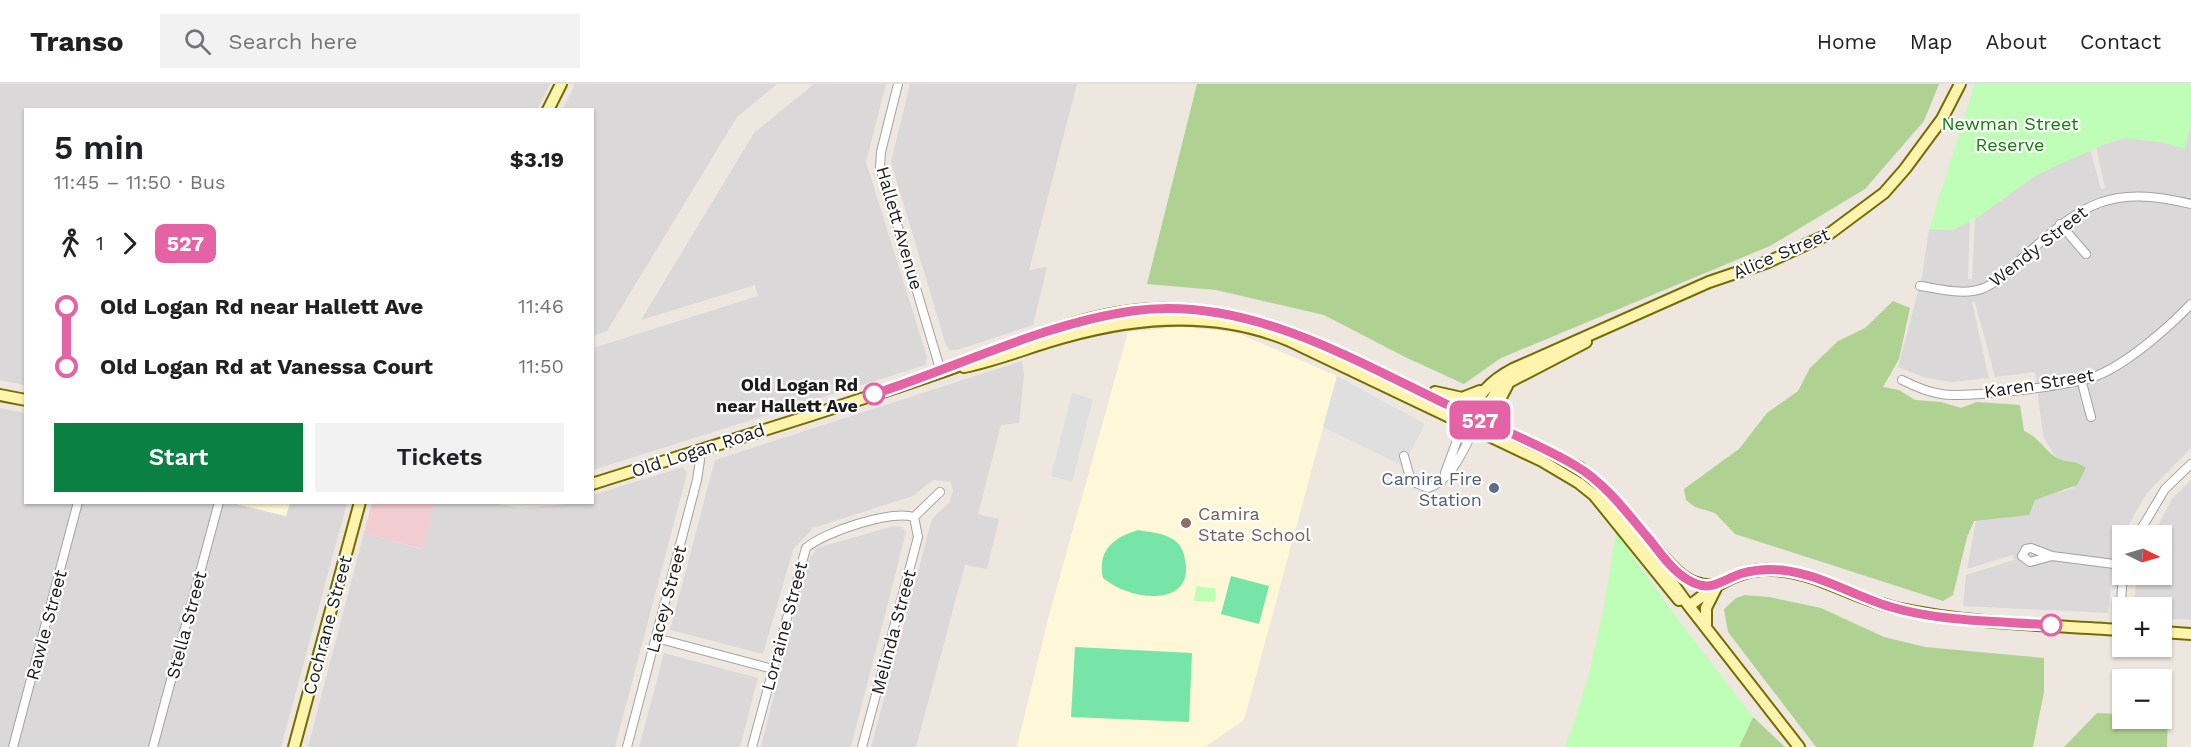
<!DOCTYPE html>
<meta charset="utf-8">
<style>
body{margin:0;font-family:"Work Sans",sans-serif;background:#f2f2f2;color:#202124;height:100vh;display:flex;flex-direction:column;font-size:22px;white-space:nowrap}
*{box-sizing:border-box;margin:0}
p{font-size:20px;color:#757577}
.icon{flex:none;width:33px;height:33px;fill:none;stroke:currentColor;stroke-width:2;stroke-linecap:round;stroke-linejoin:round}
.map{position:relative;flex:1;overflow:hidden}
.sheet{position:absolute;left:24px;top:24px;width:570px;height:396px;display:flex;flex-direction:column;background:#fff;border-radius:0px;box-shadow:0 2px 4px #0004}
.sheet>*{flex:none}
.badge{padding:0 12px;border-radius:9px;font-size:21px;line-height:39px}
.needle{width:39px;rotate:95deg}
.buttons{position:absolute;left:2112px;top:441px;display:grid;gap:12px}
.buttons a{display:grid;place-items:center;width:60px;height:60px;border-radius:0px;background:#fff;box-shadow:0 2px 4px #0004;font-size:30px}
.map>.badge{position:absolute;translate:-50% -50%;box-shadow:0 0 0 3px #fff}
.legs{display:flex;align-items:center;gap:9px;height:66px;padding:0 30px;font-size:20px}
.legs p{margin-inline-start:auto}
.head{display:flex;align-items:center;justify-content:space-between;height:102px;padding:0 30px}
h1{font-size:33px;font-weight:600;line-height:45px}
.primary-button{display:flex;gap:12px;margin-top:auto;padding:12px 30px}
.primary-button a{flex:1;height:69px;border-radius:0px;background:#0b8043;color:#fff;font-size:24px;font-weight:600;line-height:69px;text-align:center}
.primary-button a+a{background:#f2f2f2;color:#202124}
ul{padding:0 30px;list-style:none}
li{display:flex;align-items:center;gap:21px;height:60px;font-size:22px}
li i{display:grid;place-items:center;width:9px;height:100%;margin:0 8px;background:currentColor}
li i::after{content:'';width:15px;height:15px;margin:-8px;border:4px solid;border-radius:50%;background:#fff}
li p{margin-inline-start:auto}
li:first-child i{background:linear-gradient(#0000 50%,currentColor 0)}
li:last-child i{background:linear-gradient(currentColor 50%,#0000 0)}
header{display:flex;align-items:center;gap:36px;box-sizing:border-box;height:84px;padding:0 30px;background:#fff;border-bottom:2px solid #e0e0e0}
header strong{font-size:28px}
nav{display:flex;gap:33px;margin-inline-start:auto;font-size:21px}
.search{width:420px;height:54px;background:#f2f2f2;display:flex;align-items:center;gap:15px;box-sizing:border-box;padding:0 21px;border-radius:0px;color:#757577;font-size:22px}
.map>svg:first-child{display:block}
</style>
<header>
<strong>Transo</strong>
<div class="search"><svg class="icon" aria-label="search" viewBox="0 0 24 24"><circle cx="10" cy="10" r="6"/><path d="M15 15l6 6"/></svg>Search here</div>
<nav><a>Home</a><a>Map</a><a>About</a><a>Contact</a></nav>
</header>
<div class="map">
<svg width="2191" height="663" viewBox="0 0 2191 663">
<rect width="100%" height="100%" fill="#eee7e0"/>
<path fill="#dad8d8" d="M0 0H550L537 26H26L25 301 0 296Z
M575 0H777L737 33 607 247 593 252 592 26 563 25Z
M814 0H886L866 78 927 273 925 281 593 386V264L758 212 755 201 641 236 754 49Z
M910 0H1077L1029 186 1047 183 1033 241 957 266H950L946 261 891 78Z
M2191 38V364L2147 409 2122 452 2114 469 2108 529 1963 522 1966 491 2014 476 2013 471 1967 485 1977 432 2074 404 2043 352 2035 288 1995 293 1975 218H1972L1989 294 1953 298 1926 294 1898 283 1922 193 1929 145 1953 146 1970 137 1968 195H1972L1975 135 2036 91 2090 65 2101 105 2105 104 2096 63 2125 54 2161 58 2185 64Z
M1022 277 1024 290 1019 339 1001 341 978 430 999 435 987 485 965 481 916 663H871L932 435 949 419 953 407 951 398 933 396 913 412 813 444 793 466 763 570 670 546 715 376Z
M0 324 25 329 26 418 232 419 286 432 290 419H347L281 663H0Z
M683 383 687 389 615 663H308L364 449 422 465 435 419H491L521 424 592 418 593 411Z
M2191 396V536L2162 534V524L2133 523 2138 491 2162 490V452L2153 451 2172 415Z
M894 442 902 443 906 448 851 663H761L808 477 817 464Z
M664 569 758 594 740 663H639Z"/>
<path fill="#f1cdd2" d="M372 419H435L423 465 364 449Z"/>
<path fill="#fff8d8" d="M1180 243 1235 248 1337 292 1244 636 1205 663H1017L1048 535 1128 248Z
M232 419H290L286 432Z"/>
<path fill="#afd191" d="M1197 0H1939L1924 37 1865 105 1770 162 1501 274 1464 300 1407 274 1324 231 1216 206 1147 200Z
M1893 217 1910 224 1899 275 1883 303 1899 306 1915 316 1941 318 1961 324 1977 318 2020 321 2024 347C2039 353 2045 368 2059 375 2070 380 2073 375 2086 384L2077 401 2035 416 2029 431 1974 437 1967 453 1953 511 1943 517 1735 450 1715 429 1695 423 1686 416 1684 405 1739 365 1767 329 1798 307 1810 284 1838 257 1865 244Z
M1745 511 1769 513 1821 524 1884 553 1925 563 2044 574V608L2033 663H1816L1728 548 1724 525 1736 514Z
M2097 629 2122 630V634H2162V630H2168L2167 663H2064Z
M1753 633 1785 663H1739Z"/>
<path fill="#befeb7" d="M1975 0H2191V38L2185 65 2161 58 2125 54 2107 59 2036 91 1978 133 1953 146 1929 145Z
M1616 448 1677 534 1753 633 1739 663H1565C1592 594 1605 521 1616 448Z
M1196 502 1214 504 1216 506 1215 518 1194 517Z"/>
<path fill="#76e5a7" d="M1138 446C1149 448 1165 449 1174 456 1179 459 1183 466 1184 471 1199 525 1131 518 1103 494 1097 466 1114 453 1138 446Z
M1231 492 1269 502 1259 540 1221 530Z
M1075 563 1192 569 1189 638 1071 633Z"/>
<path fill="#dfdfdf" d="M1337 292 1425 340 1403 382 1323 343Z
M1072 309 1093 315 1072 398 1051 392Z"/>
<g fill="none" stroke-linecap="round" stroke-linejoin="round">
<defs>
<path id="street" d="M898 0 881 68 880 83 941 288
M2060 140 2086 170
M1920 202C1941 205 1964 212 1984 204 2000 197 2014 181 2027 170 2085 118 2111 101 2191 120
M2081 295 2091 333
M1902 296C1914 302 1927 308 1941 310 1969 314 2069 302 2096 292 2127 280 2168 244 2191 220
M1404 372 1411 397 1428 404C1451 397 1464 365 1474 345
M1445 389 1463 340
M2137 452 2165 405 2191 380
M2052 472 2030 478 2022 472 2026 465 2031 464 2052 472 2122 481
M2119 545 2123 490
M656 554 773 585
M13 663 78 418
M153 663 219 418
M627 663 697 396 700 376 697 367
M752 663 806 464C824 448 890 426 914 433L940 408
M862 663 918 453 914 433"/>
<path id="secondary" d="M548 26 561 0
M964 283C999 276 1031 262 1065 253 1139 232 1217 226 1290 257L1542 377 1579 399 1594 411 1679 516
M1435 308 1462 314 1480 307
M0 311 26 316
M1466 335C1477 312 1490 297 1513 285L1709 198 1768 178 1829 150 1884 109 1905 85 1942 35 1960 0
M1477 339 1496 308 1511 297 1586 258
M1497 344 1496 323 1507 302
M592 400C708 363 824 329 939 289 1015 262 1092 221 1176 225 1265 228 1344 271 1423 309 1475 334 1529 357 1580 384L1597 399 1629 439 1689 522 1799 663
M1656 464C1672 483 1688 504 1715 501
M1689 522C1711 505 1733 488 1761 486 1810 483 1850 514 1896 524 1970 540 2047 541 2122 546
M1706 543V524L1716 504
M2162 548 2191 550
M294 663 360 418"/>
</defs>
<use href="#street" stroke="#a2a2a2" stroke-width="10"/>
<use href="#secondary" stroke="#756d00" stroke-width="14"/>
<use href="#street" stroke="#fff" stroke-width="8"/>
<use href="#secondary" stroke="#fff4ad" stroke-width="10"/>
</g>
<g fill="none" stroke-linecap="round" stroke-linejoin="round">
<defs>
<path id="line-1" d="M874 310C957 283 1046 239 1132 227 1245 211 1350 274 1448 321 1490 341 1536 358 1576 382 1604 398 1628 430 1649 455 1662 471 1675 491 1694 499 1713 508 1725 494 1743 489 1755 486 1768 485 1781 486 1820 490 1854 512 1891 523 1942 538 1998 537 2051 541"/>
</defs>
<use href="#line-1" stroke="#fff" stroke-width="14"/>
<use href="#line-1" stroke="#e463a4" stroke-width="9"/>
</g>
<g fill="#fff" stroke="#e463a4" stroke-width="3">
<circle cx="874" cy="310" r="10"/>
<circle cx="2051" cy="541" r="10"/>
</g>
<circle fill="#5c6f8a" stroke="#fff" stroke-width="2" cx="1494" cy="404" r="6"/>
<circle fill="#8d6e63" stroke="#fff" stroke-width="2" cx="1186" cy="439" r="6"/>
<g text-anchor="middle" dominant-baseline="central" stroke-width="4.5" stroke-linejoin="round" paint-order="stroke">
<g font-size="18" fill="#0e8002" stroke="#fff">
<text x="2010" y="39">Newman Street<tspan x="2010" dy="21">Reserve</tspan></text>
</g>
<g font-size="18" fill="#1b1b1b" stroke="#fff">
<text transform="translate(900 144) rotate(74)">Hallett Avenue</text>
<text transform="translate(2038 162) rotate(-38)">Wendy Street</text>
<text transform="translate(1781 169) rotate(-23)">Alice Street</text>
<text transform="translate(2039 299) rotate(-9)">Karen Street</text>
<text transform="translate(698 366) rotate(-18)">Old Logan Road</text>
<text transform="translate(666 515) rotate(-75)">Lacey Street</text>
<text transform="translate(46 541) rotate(-75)">Rawle Street</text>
<text transform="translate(186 541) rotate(-75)">Stella Street</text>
<text transform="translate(327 541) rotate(-75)">Cochrane Street</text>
<text transform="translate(784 542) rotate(-75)">Lorraine Street</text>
<text transform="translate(893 548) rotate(-75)">Melinda Street</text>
</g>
<g font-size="18" font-weight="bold" fill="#1b1b1b" stroke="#fff" text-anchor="end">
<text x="858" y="300">Old Logan Rd<tspan x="858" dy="21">near Hallett Ave</tspan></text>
</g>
<g font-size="18" fill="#4e5e75" stroke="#fff" text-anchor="end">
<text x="1482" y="394">Camira Fire<tspan x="1482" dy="21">Station</tspan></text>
</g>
<g font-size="18" fill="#785e54" stroke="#fff" text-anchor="start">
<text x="1198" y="429">Camira<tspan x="1198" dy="21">State School</tspan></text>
</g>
</g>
</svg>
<div class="buttons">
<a><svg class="needle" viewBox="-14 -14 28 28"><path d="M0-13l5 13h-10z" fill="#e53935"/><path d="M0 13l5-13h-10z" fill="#757577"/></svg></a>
<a>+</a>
<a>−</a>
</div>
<b class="badge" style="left:1480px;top:336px;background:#e463a4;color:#fff">527</b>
<section class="sheet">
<div class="head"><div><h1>5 min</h1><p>11:45 – 11:50 · Bus</p></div><b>$3.19</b></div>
<div class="legs"><svg class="icon" aria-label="walk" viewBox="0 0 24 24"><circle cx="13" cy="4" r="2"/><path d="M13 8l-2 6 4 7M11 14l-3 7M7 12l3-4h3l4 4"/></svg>1<svg class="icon" aria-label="forward" viewBox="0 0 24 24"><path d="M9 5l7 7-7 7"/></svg><b class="badge" style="background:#e463a4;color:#fff">527</b></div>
<ul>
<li><i style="color:#e463a4"></i><b>Old Logan Rd near Hallett Ave</b><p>11:46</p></li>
<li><i style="color:#e463a4"></i><b>Old Logan Rd at Vanessa Court</b><p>11:50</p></li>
</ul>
<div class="primary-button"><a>Start</a><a>Tickets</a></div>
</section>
</div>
